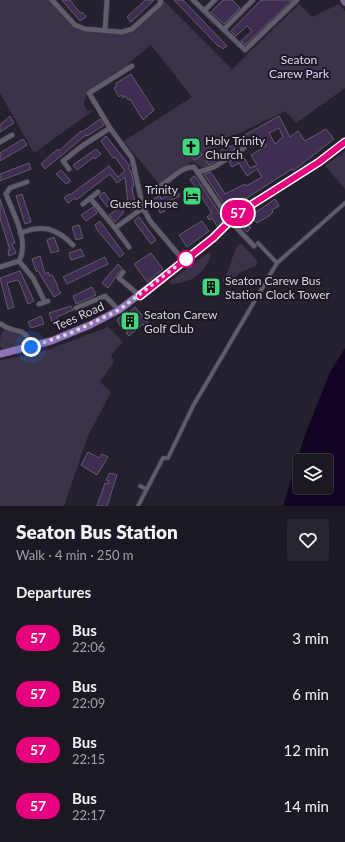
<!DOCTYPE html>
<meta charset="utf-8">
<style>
body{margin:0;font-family:Lato,sans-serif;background:#29252f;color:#f1f3f6;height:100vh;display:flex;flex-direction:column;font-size:15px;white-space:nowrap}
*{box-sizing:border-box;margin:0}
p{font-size:13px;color:#a0a0a5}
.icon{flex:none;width:22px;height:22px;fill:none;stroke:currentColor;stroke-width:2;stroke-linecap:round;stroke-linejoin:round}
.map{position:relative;height:506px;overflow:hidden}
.details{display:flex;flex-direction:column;background:#1c1822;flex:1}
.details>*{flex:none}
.badge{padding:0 8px;border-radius:13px;font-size:14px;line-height:26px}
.buttons{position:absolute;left:293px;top:454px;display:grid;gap:8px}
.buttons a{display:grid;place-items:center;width:40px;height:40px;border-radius:4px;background:#1c1822;box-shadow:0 1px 3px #0004,0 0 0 1px #3a3740;font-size:20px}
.you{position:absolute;width:20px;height:20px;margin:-10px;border:3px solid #fff;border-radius:50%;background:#1a73e8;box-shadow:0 0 0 6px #1a73e833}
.map>.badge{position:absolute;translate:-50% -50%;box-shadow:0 0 0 2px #fff}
h2{padding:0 16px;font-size:15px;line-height:36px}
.round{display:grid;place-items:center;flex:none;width:42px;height:42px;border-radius:4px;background:#29252f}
.head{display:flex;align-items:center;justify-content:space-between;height:68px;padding:0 16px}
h1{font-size:19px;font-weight:800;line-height:30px}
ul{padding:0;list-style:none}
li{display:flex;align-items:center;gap:12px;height:56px;padding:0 16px}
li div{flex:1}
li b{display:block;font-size:15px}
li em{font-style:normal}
li .badge{min-width:44px;font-weight:700;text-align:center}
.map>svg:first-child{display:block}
</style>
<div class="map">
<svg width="345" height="506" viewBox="0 0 345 506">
<rect width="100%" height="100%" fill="#25202d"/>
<path fill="#3b3249" d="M0 0H49L76 29 106 31 135 27 164 1 232 69 299 4 312 17 339 4 345 11V88L296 123 285 111 225 140 226 142 209 154 215 163 203 168 192 161 159 184 124 141 192 97 151 45 129 63V65L87 93 84 103 87 111 94 110 34 153 0 93Z
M345 151V189L325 166Z
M239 244 243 245 258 262 256 266 241 272 226 285 222 281C231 270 232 252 239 244Z
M209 252 211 255C205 274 191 283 170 284V281Z
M108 327 123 342 111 355 114 362 100 382 111 392 87 438 64 506H0V360L36 354Z
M4 330 20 333 24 336 25 342 19 346 2 349 0 347C0 342 0 334 4 330Z"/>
<path fill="#120423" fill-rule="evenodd" d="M345 348V506H283L305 435 330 372ZM300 461H326V487H300Z"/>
<path fill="#3c2d51" stroke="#615c6b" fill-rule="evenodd" d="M62 0H70L80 13 82 12 86 17 80 21Z
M145 0H154L131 22 127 17Z
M174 0H183L227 46 223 49 220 46 219 47Z
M223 0H232L240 8 224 24 211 12Z
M261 0H292L245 45 241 41 252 31 247 26 236 36 231 31Z
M131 74 154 110 143 120 130 99 128 100 126 96 123 98 122 95 119 97 114 88 117 86 115 84Z
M10 116 14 123 0 132V125Z
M279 116 290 137 298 131 305 141 326 129 334 139 293 171 292 169 228 210 204 174 211 172 225 194 245 184 246 186 262 177 257 169 247 176 239 163 232 167 229 162 242 154 250 168 257 165 251 155 266 146 262 138 248 145 243 136ZM279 128 283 137 275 144 269 133Z
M100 119 104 125 87 136 86 135 45 169 41 164 53 153 58 149 59 151 81 131 82 132Z
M106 136 130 166 128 168 131 171 134 186H132L133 194 137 208 135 209 131 210 128 203 125 177 117 183 110 174 76 200 75 198 68 203 64 198 69 194 70 195 109 166 118 177 125 171 115 157 113 158 101 141Z
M191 138 202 155 195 160 183 143Z
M23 139 27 145 0 161V153Z
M229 145 230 147 233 145 235 149 209 165 204 157 208 155 210 158Z
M96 149 101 154 95 159 94 157 77 170 73 165Z
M29 163 31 169 0 181V174Z
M61 170 71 181 66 184 56 174Z
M195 176 224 220 217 226 212 218 209 220 207 217 212 213 190 179Z
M176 190 180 196 163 204 165 211 160 213 157 205 151 207 148 201 160 196 161 199Z
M104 192 112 203 107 207 99 196Z
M22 194 31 222 25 224 16 196Z
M0 199 15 243 12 244 16 253 9 256 8 250H10L0 218Z
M275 199 279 206 272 210 273 212 269 216 257 223 254 220 247 225 251 228 247 232 239 224Z
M93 207 97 213 86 221 81 215Z
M120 207 124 212 115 222 109 215Z
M139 217 156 240 151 244 134 221Z
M100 221 124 254 120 257 98 231 95 225Z
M202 221 209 231 187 247 179 235Z
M79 225 83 238 76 240 72 227Z
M54 237 59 251 51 253 47 240Z
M81 249 84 256 71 260 69 253Z
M151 253 163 269 147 282 134 264Z
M40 256 45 274 48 272 50 276 52 275 58 286 57 287 61 293 54 297 38 271H36L32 259Z
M105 257 108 264 67 284 63 277Z
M118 264 122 268 108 288 102 283Z
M20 271 34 301 28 304 19 281 17 280 7 283 14 307 8 309 0 278Z
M92 287 96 295 76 304 73 296Z
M71 306 73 310 57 317 58 319 52 322 49 313Z
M135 307 151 326 147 329 143 324 129 336 126 333 128 331 123 326 121 327 117 320 123 314 127 311 128 313Z
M41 316 44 324 31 328 28 322Z
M88 452 99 458 102 454 108 457 97 475 81 465Z
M110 473 117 475 107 506H97L105 483 108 484 109 481 106 480Z"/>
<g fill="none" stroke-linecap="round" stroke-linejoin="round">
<defs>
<path id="pedestrian" d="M258 243 277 263 345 203
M140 486 146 489
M138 506 163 458H168L193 406 277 263"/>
<path id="minor" d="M52 0 75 25 85 29 122 32 132 29 159 5 161 2 160 0
M193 0 245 50 297 0
M204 11 215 0
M224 29 253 0
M105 30 107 0
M132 66 89 93 110 128 132 158 143 208 150 221 184 261
M0 142 12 135
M69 169 63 161 82 146 110 128
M199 172 214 167 244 148
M153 189C168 185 179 166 194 167L225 213 233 218
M90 198 115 228 143 208
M83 204 98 192
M230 221 254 246
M115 228 129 247
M20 233C43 224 56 228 73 245
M19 261 33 278 45 302
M0 267 19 261C30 241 13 214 6 194L10 188 27 182
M123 272 119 278 140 296
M39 304 48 301
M76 308 105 296 119 310
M1 324C14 335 26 324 31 347"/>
<path id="secondary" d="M344 0 345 2"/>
<path id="primary" d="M0 354 51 341 90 325 119 310 213 238 237 214 319 162 345 142"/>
</defs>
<use href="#pedestrian" stroke="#3f3b45" stroke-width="5"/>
<use href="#minor" stroke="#3f3b45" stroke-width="6"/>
<use href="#secondary" stroke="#3f3b45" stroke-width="8"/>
<use href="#primary" stroke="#3f3b45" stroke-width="8"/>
<use href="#pedestrian" stroke="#615c6b" stroke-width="3.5"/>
<use href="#minor" stroke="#615c6b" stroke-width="4.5"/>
<use href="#secondary" stroke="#796893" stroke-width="7"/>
<use href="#primary" stroke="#9173ba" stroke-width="7"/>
</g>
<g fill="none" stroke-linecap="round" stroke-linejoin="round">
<defs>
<path id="line" d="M140 296 213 238 237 214 319 162 345 142"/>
</defs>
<use href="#line" stroke="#fff" stroke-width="9"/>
<use href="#line" stroke="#e6007e" stroke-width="6"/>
<path stroke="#d9d5de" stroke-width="4" stroke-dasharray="0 7.2" d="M31 347 73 332 119 310 186 259"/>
</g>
<defs>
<symbol id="church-square" viewBox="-11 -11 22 22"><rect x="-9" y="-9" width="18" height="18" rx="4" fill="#41d77c" stroke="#1c1723"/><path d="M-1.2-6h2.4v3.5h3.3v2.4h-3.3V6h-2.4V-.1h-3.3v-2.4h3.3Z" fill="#111"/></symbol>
<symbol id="hotel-square" viewBox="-11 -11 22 22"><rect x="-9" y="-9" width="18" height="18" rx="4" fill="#41d77c" stroke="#1c1723"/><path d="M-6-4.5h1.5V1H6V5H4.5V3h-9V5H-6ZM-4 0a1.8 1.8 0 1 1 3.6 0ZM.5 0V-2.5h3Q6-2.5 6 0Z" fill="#111"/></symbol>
<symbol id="building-square" viewBox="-11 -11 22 22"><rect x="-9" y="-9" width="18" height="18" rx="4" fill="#41d77c" stroke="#1c1723"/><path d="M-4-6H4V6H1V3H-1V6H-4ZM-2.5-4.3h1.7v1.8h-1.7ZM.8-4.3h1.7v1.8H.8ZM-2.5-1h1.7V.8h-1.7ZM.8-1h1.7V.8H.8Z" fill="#111"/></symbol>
</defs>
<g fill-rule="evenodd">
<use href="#church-square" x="180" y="136" width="22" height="22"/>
<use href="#hotel-square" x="181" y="185" width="22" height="22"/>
<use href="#building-square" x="200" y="276" width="22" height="22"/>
<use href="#building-square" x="119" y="310" width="22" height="22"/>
</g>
<circle fill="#fff" stroke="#e6007e" stroke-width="2" cx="186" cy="259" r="8"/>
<g text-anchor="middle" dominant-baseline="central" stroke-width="4" stroke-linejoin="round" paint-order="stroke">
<g font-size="12" fill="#e3d3fc" stroke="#1c1723">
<text x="299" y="59">Seaton<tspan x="299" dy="14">Carew Park</tspan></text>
</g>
<g font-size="12" fill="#d9d5de" stroke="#1c1723" text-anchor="start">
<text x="205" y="140">Holy Trinity<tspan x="205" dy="14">Church</tspan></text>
<text x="178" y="189" text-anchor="end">Trinity<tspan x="178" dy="14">Guest House</tspan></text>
<text x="225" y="280">Seaton Carew Bus<tspan x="225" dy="14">Station Clock Tower</tspan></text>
<text x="144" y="314">Seaton Carew<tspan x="144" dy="14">Golf Club</tspan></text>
</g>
<g font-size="12" fill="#d9d5de" stroke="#1c1723">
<text transform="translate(79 316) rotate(-24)">Tees Road</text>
</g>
</g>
</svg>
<div class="buttons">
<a><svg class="icon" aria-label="layers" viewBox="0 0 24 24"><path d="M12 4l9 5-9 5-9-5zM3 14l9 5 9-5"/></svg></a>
</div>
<div class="you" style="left:31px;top:347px"></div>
<b class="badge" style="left:238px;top:213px;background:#e6007e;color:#fff">57</b>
</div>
<section class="details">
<div class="head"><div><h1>Seaton Bus Station</h1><p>Walk · 4 min · 250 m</p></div><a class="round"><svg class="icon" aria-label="heart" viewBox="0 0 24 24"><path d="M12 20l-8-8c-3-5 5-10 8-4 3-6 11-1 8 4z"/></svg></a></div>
<h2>Departures</h2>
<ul>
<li><span class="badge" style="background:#e6007e;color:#fff">57</span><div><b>Bus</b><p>22:06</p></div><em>3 min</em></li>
<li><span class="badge" style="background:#e6007e;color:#fff">57</span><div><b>Bus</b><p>22:09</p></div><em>6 min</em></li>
<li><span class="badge" style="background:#e6007e;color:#fff">57</span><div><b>Bus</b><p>22:15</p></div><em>12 min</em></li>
<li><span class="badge" style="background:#e6007e;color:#fff">57</span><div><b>Bus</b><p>22:17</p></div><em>14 min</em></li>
</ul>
</section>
